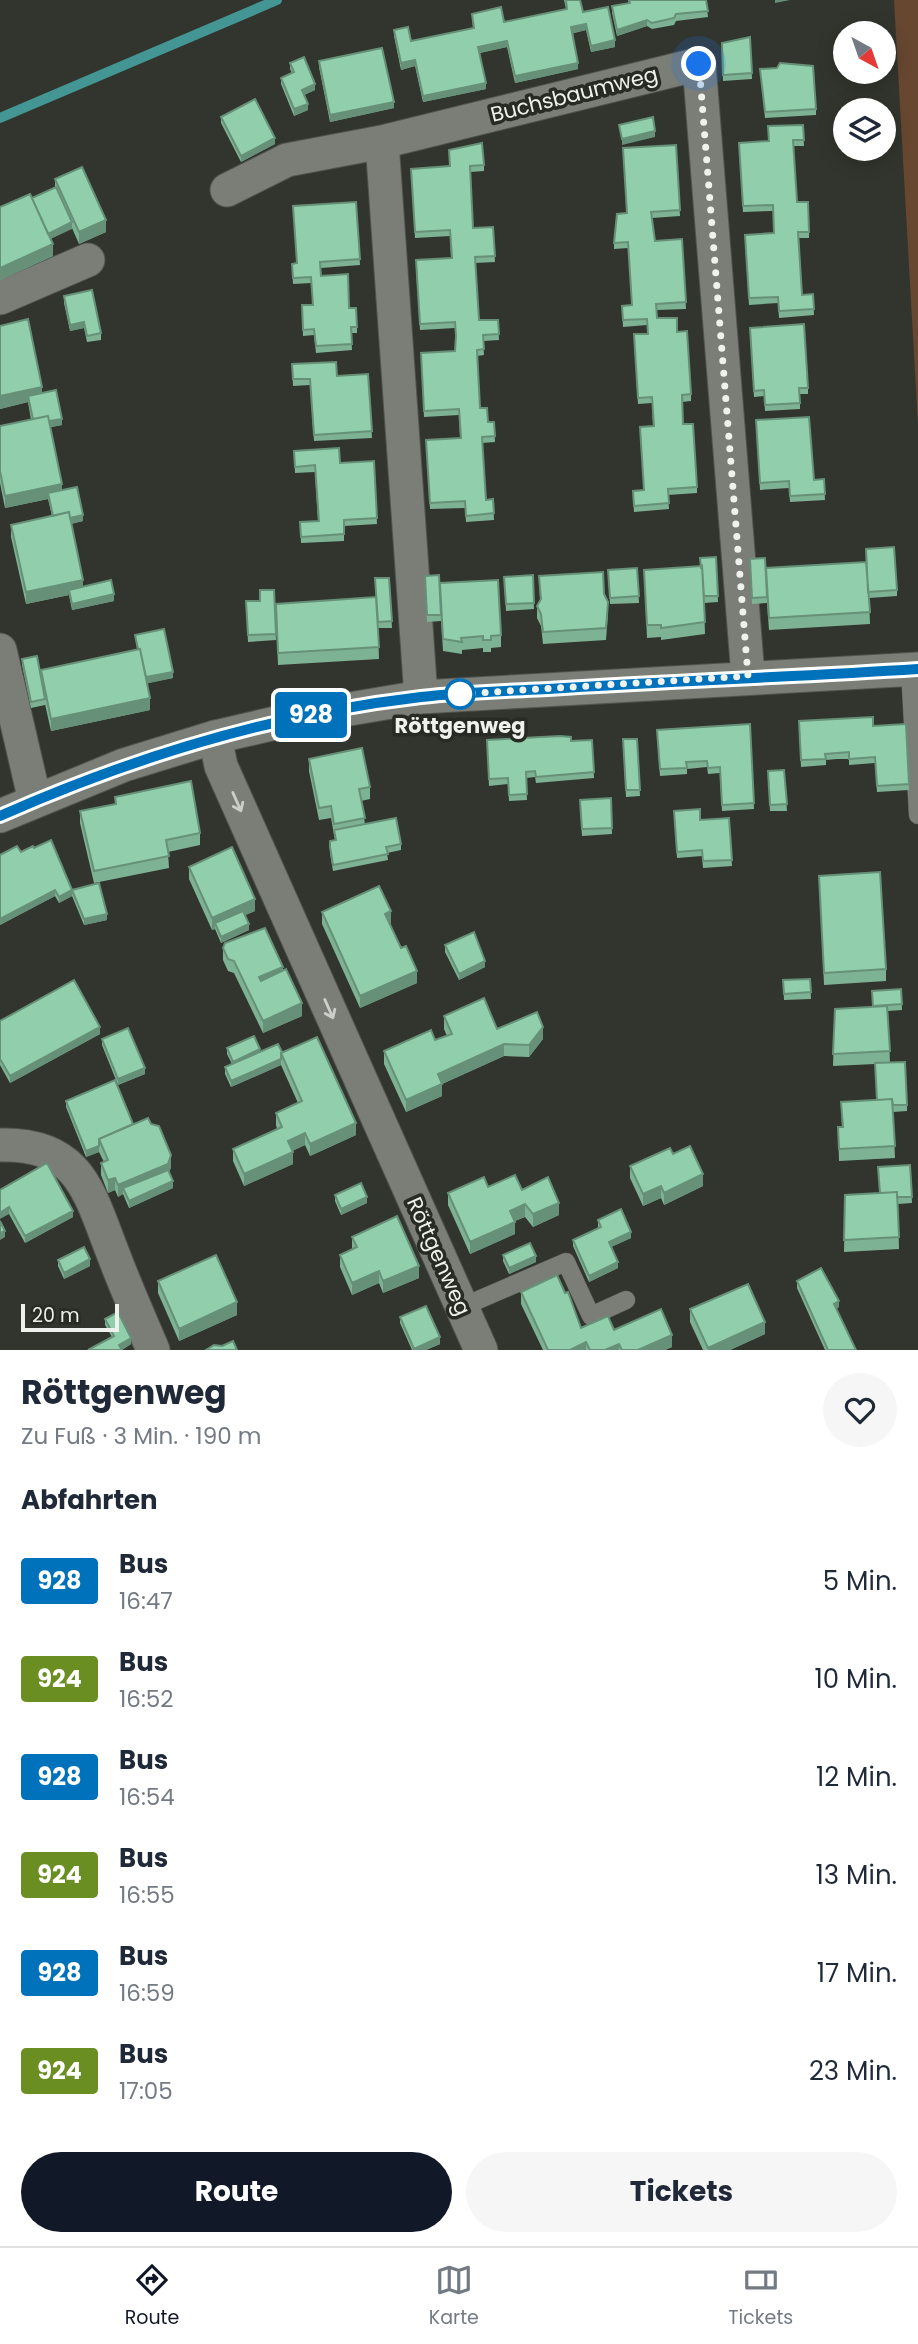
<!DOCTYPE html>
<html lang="de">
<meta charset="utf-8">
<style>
body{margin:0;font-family:Poppins,sans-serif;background:#f6f6f7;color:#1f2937;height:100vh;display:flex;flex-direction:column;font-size:26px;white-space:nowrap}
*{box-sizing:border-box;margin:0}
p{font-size:23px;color:#747a83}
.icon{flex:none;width:38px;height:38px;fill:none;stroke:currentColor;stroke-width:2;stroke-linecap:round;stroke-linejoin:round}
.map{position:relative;height:1350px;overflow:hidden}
.details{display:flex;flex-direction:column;background:#fff;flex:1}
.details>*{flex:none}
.badge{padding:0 14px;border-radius:5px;font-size:24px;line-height:46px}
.needle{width:46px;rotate:140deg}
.buttons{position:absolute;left:833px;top:21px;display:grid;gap:14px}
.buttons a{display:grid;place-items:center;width:63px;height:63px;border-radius:50%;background:#fff;box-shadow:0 4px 18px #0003;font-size:35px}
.scale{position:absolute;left:21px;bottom:18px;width:98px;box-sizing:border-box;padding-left:7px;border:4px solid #eff1ec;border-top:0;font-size:19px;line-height:24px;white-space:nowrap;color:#eff1ec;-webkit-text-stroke:5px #282b24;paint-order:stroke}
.you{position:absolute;width:35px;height:35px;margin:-18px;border:5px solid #fff;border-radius:50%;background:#1a73e8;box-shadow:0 0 0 10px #1a73e833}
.map>.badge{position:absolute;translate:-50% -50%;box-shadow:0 0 0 4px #fff}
h2{padding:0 21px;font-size:26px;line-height:63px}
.round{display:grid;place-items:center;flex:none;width:74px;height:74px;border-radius:37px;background:#f6f6f7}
.head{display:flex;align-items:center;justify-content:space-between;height:119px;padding:0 21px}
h1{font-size:33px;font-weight:700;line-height:52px}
.cta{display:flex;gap:14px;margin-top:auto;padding:14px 21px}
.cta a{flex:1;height:80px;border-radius:42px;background:#111827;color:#fff;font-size:28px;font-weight:700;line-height:80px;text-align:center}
.cta a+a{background:#f6f6f7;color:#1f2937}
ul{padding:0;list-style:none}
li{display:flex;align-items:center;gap:21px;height:98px;padding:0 21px}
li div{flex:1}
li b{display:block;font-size:26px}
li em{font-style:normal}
li .badge{min-width:77px;font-weight:700;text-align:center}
.tab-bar{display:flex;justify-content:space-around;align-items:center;height:98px;border-top:2px solid #e0e1e3;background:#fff;font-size:19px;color:#747a83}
.tab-bar a{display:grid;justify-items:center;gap:4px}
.tab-bar .current{color:#111827}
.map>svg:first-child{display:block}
</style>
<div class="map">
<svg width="918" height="1350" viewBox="0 0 918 1350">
<rect width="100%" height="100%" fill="#32352d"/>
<path fill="#674730" d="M894 0H918V425Z"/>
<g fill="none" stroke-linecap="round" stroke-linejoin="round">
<path stroke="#439694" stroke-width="10" d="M0 118 277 0"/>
<defs>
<path id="lane" d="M910 670 918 815
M462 1307 566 1262 591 1316 626 1300"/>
<path id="street" d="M227 190 287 160 382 142
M0 298 88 260
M0 650 35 801
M421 697 382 142 699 64 748 676
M215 737 221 766 481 1350
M0 816 124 765 215 737 302 717 421 697 918 669
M0 1145C81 1143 89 1193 114 1256 126 1288 140 1319 153 1350"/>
</defs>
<use href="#lane" stroke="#51534e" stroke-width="19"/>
<use href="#street" stroke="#51534e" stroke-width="35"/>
<use href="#lane" stroke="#7b7e76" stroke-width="18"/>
<use href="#street" stroke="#7b7e76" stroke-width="33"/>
</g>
<path fill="#7db294" d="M564 0H580L583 12 615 47 591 52 586 30 573 33 578 69 515 83 507 47 480 53 486 89 423 102 415 66 401 70 394 36V30L411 41 473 28 472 14 504 22 566 9Z
M628 0H706L708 17 676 21 674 25 652 29 647 26 617 36 612 13V6L629 3Z
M750 37 752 79 723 81 722 43Z
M319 61 394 108 330 122 319 67Z
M290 63 315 90 304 95 308 110 294 116 281 84V78L292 73 290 69Z
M760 69 816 109V115L765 118Z
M221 117 275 144 241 162 221 123Z
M803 125 804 146H793L797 202 809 232V238H799L802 295 813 294 814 315 779 318 778 303 749 305 745 242 774 233 773 211 743 212 739 149 768 141Z
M676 145 680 216 652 218 655 241 682 239 686 309 657 310V318L677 332 691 394V401L682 402 683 424 697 487V493L668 495 669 509 634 512 633 497 643 490 653 426 652 403 638 404 634 340 648 334 647 325 623 327 622 306 632 305 628 248 614 249V243L627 213Z
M484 165V171L470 172 473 228 493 227 495 262 475 263 479 320H498L499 340 483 341 484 355 477 356 480 408 488 422H494L495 442 482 443 486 500 493 499 494 520 466 522 465 508 430 509 426 440 460 438 459 415 424 417 421 353 455 351 456 340 455 328 420 330 416 267 451 258 450 236 415 238 411 169Z
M55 179 106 232 79 244 72 228 50 239 53 256 0 280V207L32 198 55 187Z
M356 202 360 265 321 268V276L349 308 357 327V333H351L352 350 316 353 314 335 303 336 302 305H313L311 283 293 284 292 264 296 263Z
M64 296 101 333V340L87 342 84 328 70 331 64 303Z
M0 326 62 425 50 427 62 490 83 521 71 524 83 586 114 601 72 610 69 595 26 604 11 537V525L52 516 48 499 5 508 0 483V426L31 420 28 402 0 409Z
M750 334 808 388V394H800V409L765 411 764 396 754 397Z
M292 364 337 376 368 374 372 438 314 441 310 385 293 386Z
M756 426 814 480 824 479 825 500 790 502 789 488 760 490Z
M294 451 340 463 374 461 377 524 344 526V541L301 543 300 522 318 521 315 472 295 473Z
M716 557 718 602 704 603 705 634 661 640V637L647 638 644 570 700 567Z
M750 559 766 569 897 590V596L869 598 870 624 769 630 767 603 752 604Z
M637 568 639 603 610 604 608 570Z
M533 575 534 609 506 611 504 577Z
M425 576 440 595 501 635V647L491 648V652H483V648L462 650V654L443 651 441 618V621L427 622Z
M539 576 604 594 608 614 606 640 543 644 541 626 537 618V606L540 600Z
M389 578 392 628H378L379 659 278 665 276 616 376 597Z
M274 590 276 640 248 642 246 601H260Z
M135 635 173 678 147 683 150 710 51 731 45 704V705L31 708 22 665V659L41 675V670L137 649Z
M799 721 873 726 906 724 909 790 877 792 875 763 849 765V759H837L826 760V765L801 767Z
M750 724 754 809 722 811 720 773 708 774 707 767 687 769V774L660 776 657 736Z
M623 739H637L640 796 626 797Z
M487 740 571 741 592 740 594 778 536 783 535 777 526 778 527 800 509 801 508 784 489 786Z
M309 759 370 787V799L361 801 365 824 401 844V850L387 853 388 860 333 871 330 853V847L335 840 331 818 319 820 309 771Z
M784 770 787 811H770L768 771Z
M115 797 200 833V845L168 852 169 868 94 883 80 823V811L115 804Z
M611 798 612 834 582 836 580 806Z
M674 811 700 820 729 818 732 866 703 868 702 856 677 858Z
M21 852 72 890 107 920 84 925 72 896 59 903 55 896 0 925V855Z
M189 867 255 911 245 915 249 930 221 943 215 929 212 930 189 879Z
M819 876 886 969V981L824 985Z
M322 912 391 923 389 924 417 983 360 1008 322 924Z
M445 945 485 967 459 980 445 952Z
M223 948 283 971 302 1016 263 1033 234 973 228 971 223 960Z
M810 979 811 999 784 1000 783 980Z
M901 989 902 1010 888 1011 890 1063 907 1105V1111L893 1112 895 1158 839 1161 838 1127H842L841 1102 877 1100 875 1064 833 1066 835 1009 872 1007V991Z
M444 1016 543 1039 529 1057 504 1056 442 1084V1096L406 1112 384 1064V1051L435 1040 447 1036 444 1029Z
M0 1021 100 1034 10 1083 0 1065Z
M102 1039 145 1074 118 1085 102 1045Z
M227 1048 260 1052H282L356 1135 310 1156 305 1145 292 1151 293 1164 244 1186 233 1161V1149L277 1129 276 1125V1113L298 1103 281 1065 231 1087 225 1074V1067L232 1064 227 1054Z
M66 1101 133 1124 171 1167 169 1173 173 1188 129 1208 123 1194 118 1197 115 1190 108 1193 101 1175V1163L104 1162 99 1152 86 1157 66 1107Z
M673 1154 703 1186 664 1205 661 1198 643 1206 630 1178V1166Z
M910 1165 912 1203 898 1204 899 1249 844 1252 845 1195 880 1193Z
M488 1187 522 1190 559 1215 533 1227 525 1217 515 1221V1234L470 1254 448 1205V1193Z
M0 1190 73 1217 25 1243 9 1214Z
M335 1195 367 1203 341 1215 335 1201Z
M598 1220 631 1238 611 1247 618 1268 589 1282 573 1246V1240L598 1228Z
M352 1237 419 1278 383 1293 379 1283 352 1295 340 1267V1255L352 1249Z
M503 1255 536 1262 509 1274 503 1261Z
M58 1260 90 1266 64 1279 58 1266Z
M158 1281 237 1315 179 1341 158 1293Z
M797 1281 839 1307 836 1309 856 1350H825L797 1288Z
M521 1292 581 1328 614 1330 672 1347 665 1350H543L521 1304Z
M690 1309 765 1334 730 1350H703L690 1322Z
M400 1317 440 1344 426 1350H412L400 1323Z
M105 1319 131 1344 122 1350 112 1337 105 1325Z"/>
<path fill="#669178" d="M775 0H790L775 3Z
M647 20V26L617 36V30Z
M586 24V30L571 34V27Z
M615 40V47L591 52V46Z
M507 41V47L478 53V47Z
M415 60V66L401 70V63Z
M578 63V69L515 83V76Z
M486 83V89L423 102V96Z
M315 84V90L302 96V90Z
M394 102V108L330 122V115Z
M308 104V110L294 116V109Z
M655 131V137L622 145V139Z
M275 138V144L241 162V156Z
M106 220V232L79 244V232Z
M72 222V229L46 241V234Z
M53 244V256L0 280V268Z
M84 322V328L70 331V325Z
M42 387V399L28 396V402L0 409V396Z
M62 419V425L34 431V425Z
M62 484V496L48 493V499L5 508V496Z
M83 515V521L54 528V521Z
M83 580V592L69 590V595L26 604V592Z
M114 594V601L72 610V604Z
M173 672V678L145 684V678Z
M150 698V710L51 731V719Z
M55 890V896L0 925V919Z
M72 890V896L59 903V897Z
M255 899V911L217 928 215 923V929L212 930V918Z
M391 911V923L385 926V914Z
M107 914V920L84 925V919Z
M249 924V930L221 943V937Z
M485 961V967L459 980V974Z
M283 967V979L259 990V977Z
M417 971V983L360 1008V996Z
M302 1003V1016L263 1033V1021Z
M100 1027V1034L10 1083V1076Z
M543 1027V1039L529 1057V1045Z
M504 1044V1056L442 1084V1096L406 1112V1100L438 1074Z
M260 1049V1056L233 1068V1062Z
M281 1059V1065L231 1087V1081Z
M145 1068V1074L118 1085V1079Z
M356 1123V1135L310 1156V1144Z
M305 1133V1145L288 1153V1141Z
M99 1146V1152L86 1157V1151Z
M293 1152V1164L244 1186V1174Z
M171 1155V1167L168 1176 123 1188V1194L118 1197V1185Z
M703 1174V1186L664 1205V1193Z
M115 1178V1190L108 1193V1180Z
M173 1181V1188L129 1208V1201Z
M661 1186V1198L643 1206V1194Z
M367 1197V1203L341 1215V1209Z
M559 1203V1215L533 1227V1214Z
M525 1204V1217L510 1223V1211Z
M9 1207V1214L0 1219V1213Z
M73 1211V1217L25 1243V1236Z
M515 1222V1234L470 1254V1242Z
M5 1231V1237L0 1240V1233Z
M631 1232V1238L609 1248V1242Z
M536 1256V1262L509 1274V1268Z
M90 1259V1266L64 1279V1273Z
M618 1262V1268L589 1282V1276Z
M419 1266V1278L383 1293V1281Z
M379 1271V1283L352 1295V1283Z
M839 1301V1307L834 1310V1304Z
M237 1302V1315L179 1341V1329Z
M765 1322V1334L730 1350H708V1348Z
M672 1335V1347L665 1350H638Z
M440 1337V1344L426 1350H414V1349Z
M131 1338V1344L121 1350 119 1345Z
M586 1342V1350H570Z
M619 1344V1350H605Z"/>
<path fill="#91cfac" stroke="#669178" stroke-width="2" d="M566 0H580L583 12 608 7 615 40 591 46 586 24 571 27 578 63 515 76 507 41 478 47 486 83 423 96 415 60 401 63 394 30 408 27 411 41 474 28 472 14 501 7 504 22 567 9Z
M629 0H706L708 11 676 14 674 18 652 23 647 20 617 30 612 6 630 3Z
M750 37 752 73 723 75 722 43Z
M382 48 394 102 330 115 319 61Z
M304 57 315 84 302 90 308 104 294 109 281 78 294 72 290 63Z
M780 63 813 66 816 109 765 112 760 69 777 68Z
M255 99 275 138 241 156 221 117Z
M653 117 655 131 622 139 619 125Z
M803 125 804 140H793L797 202H808L809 232H798L802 295 813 294 814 309 779 311 778 297 749 298 745 235 774 233 773 205 743 206 739 143 769 141 768 126Z
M482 143 484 165 470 166 473 228 493 227 495 256 475 257 479 320H498L499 334 483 335 484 349 477 350 480 408H487L488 422H494L495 436 482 437 486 500 493 499 494 513 466 516 465 501 430 503 426 440 461 438 460 423 459 409 424 411 421 353 455 351 456 336 455 322 420 324 416 260 452 258 450 230 415 232 411 169 450 166 449 150Z
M676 145 680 210 651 212 655 241 682 239 686 302 656 304 657 318H677V332L687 331 691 394 682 395 683 424H693L697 487 668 489 669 503 634 506 633 491 644 490 640 427 654 426 652 397 638 398 634 334H648L647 319 623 320 622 306 632 305 628 242 614 243 617 214 627 213 623 148Z
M82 167 106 220 79 232 55 179Z
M56 187 72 222 48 234 32 198Z
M30 194 53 244 0 268V207Z
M356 202 360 259 320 262 321 276 348 274 349 308H356L357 327H351L352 344 316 346 314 329 303 330 302 305H313L311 277 293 278 292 264 297 263 293 206Z
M92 290 101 333 87 336 84 322 70 325 64 296Z
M28 319 42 387 0 396V326Z
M804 324 808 388H799L800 403 765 405 764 390 754 391 750 328Z
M336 362 337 376 368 374 372 431 314 435 310 379H293L292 364Z
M56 390 62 419 49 421 48 416 33 419 28 396Z
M48 416 62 484 5 496 0 471V426Z
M809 417 814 480 824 479 825 494 790 496 789 481 760 483 756 420Z
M339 448 340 463 374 461 377 518 344 520V534L301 537 300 522 319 521 315 465 295 467 294 451Z
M77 487 83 515 70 518 69 512 53 516 48 493Z
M69 512 83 580 26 592 11 525Z
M894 547 897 590 868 592 866 549Z
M716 557 718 596H704L702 566 701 567 700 558Z
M765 558 767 597 752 598 750 559Z
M866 562 870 612 769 618 766 568Z
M702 566 705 622 661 628V625H647L644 570Z
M637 568 639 596 610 598 608 570Z
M603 572 604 594 608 602 606 628 543 632 541 614 537 606 541 599 539 576Z
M439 575 441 615H427L425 576Z
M533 575 534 603 506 604 504 577Z
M375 578H389L392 621 378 622Z
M111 580 114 594 72 604 69 590Z
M498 580 501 635 491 636V640H483V636L461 638 462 642 443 639 440 583Z
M260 590H274L276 634 248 635 246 601H260Z
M376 597 379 647 278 653 276 604Z
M164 629 173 672 146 677 140 649H138L135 635Z
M140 649 150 698 51 719 41 670Z
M37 656 45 699 31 702 22 659Z
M873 717V726L906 724 909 784 877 786 875 757 849 759V752L825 754 826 759 801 760 799 721Z
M750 724 754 803 722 805 720 767 708 768 707 761 686 762 687 768 660 769 657 730Z
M560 736 571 737V741L592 740 594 772 536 777 535 771 526 772 527 794 509 795 508 778 489 779 487 740Z
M623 739H637L640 790H626Z
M362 748 370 787 359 789 365 818 334 824 331 806 319 808 309 759Z
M784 770 787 804 770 805 768 771Z
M191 781 200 833 166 840 169 856 94 871 80 811 116 804 115 797Z
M611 798 612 828 582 829 580 800Z
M700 809V820L729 818 732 860 703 861 702 850 677 852 674 811Z
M396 818 401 844 386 847 388 854 333 865 330 847V841L336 840 334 830Z
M51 840 72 890 99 883 107 914 84 919 72 890 59 897 55 890 0 919V855L17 846 21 852 33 846 34 848Z
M232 847 255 899 212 918 189 867Z
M880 872 886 969 824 973 819 876Z
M379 886 391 911 385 914 401 948 406 946 417 971 360 996 322 912Z
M243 911 249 924 221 937 215 923Z
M265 928 283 967 259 977 261 981 286 969 302 1003 263 1021 234 961 228 959 223 948 225 943Z
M474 932 485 961 459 974 445 945Z
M810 979 811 992 784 994 783 980Z
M74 980 100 1027 10 1076 0 1059V1021Z
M901 989 902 1004 873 1006 872 991Z
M484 998 497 1029 537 1012 543 1027 529 1045 504 1044 438 1074 442 1084 406 1100 384 1051 431 1030 435 1040 452 1034 444 1016Z
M887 1006 890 1051 833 1054 835 1009Z
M128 1028 145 1068 118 1079 102 1039Z
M254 1036 260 1049 233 1062 227 1048Z
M317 1037 356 1123 310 1144 305 1133 288 1141 293 1152 244 1174 233 1149 282 1127 276 1113 302 1101 281 1053Z
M278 1044 282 1052 281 1053V1059L231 1081 225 1067Z
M905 1062 907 1105H893L892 1099 877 1100 875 1063Z
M115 1080 133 1124 99 1139V1146L86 1151 66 1101Z
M892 1099 895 1146 839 1149 838 1127H843L841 1102Z
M148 1118 151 1124 159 1126 171 1155 168 1164 118 1185 115 1178 108 1180 101 1163 108 1160 99 1139Z
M690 1146 703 1174 664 1193 661 1186 643 1194 630 1166 670 1148 673 1154Z
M47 1163 73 1211 25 1236 9 1207 0 1213V1190Z
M910 1165 912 1197H897V1192L880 1193 878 1167Z
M168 1170 173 1181 129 1201 123 1188Z
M515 1175 522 1190 548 1177 559 1203 533 1214 525 1204 510 1211 515 1222 470 1242 448 1193 484 1177 488 1187Z
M361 1183 367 1197 341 1209 335 1195Z
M897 1192 899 1237 844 1240 845 1195Z
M621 1209 631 1232 609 1242 618 1262 589 1276 573 1240 601 1227 598 1220Z
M397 1216 419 1266 383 1281 379 1271 352 1283 340 1255 357 1247 352 1237Z
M0 1221 5 1231 0 1233Z
M530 1243 536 1256 509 1268 503 1255Z
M84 1247 90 1259 64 1273 58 1260Z
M216 1255 237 1302 179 1329 158 1281Z
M821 1268 839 1301 834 1304 856 1350H828L797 1281Z
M557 1275 565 1293 568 1292 581 1328 608 1316 614 1330 661 1309 672 1335 638 1350H622L619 1344 605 1350H590L586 1342 570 1350H548L521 1292Z
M748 1284 765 1322 708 1348 690 1309Z
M426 1306 440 1337 414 1349 400 1317Z
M118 1312 131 1338 119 1345 122 1350H88L114 1336 105 1319Z
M233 1341 237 1350H206L214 1345 222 1346Z"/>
<defs><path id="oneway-shaft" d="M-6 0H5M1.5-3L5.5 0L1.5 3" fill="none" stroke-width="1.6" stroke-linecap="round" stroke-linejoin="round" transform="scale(1.75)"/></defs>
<g stroke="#cccec9">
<use href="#oneway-shaft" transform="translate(237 802) rotate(66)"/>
<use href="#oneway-shaft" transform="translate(329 1009) rotate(66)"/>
</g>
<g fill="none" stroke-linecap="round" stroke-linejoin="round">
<defs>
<path id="line" d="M0 816C133 757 275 714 421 697 463 692 506 691 548 689 671 681 795 677 918 669"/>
</defs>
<use href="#line" stroke="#fff" stroke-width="16"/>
<use href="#line" stroke="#0072bc" stroke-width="10"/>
<path stroke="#eff1ec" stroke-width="7" stroke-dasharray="0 12.6" d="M460 694 748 676 699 64"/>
</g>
<circle fill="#fff" stroke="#0072bc" stroke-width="3.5" cx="460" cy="694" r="14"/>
<g text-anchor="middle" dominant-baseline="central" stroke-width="7" stroke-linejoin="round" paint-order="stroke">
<g font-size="21" fill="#eff1ec" stroke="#282b24">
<text transform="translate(574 94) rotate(-14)">Buchsbaumweg</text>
<text transform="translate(439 1256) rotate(66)">Röttgenweg</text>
</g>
<g font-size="21" font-weight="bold" fill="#eff1ec" stroke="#282b24">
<text x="460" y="725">Röttgenweg</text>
</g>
</g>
</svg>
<div class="buttons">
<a><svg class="needle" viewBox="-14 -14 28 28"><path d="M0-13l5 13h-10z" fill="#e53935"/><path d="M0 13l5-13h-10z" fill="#747a83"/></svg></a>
<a><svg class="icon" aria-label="layers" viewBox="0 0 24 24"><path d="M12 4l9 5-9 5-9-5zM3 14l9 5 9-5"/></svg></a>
</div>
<div class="scale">20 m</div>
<div class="you" style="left:699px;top:64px"></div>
<b class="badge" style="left:311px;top:715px;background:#0072bc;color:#fff">928</b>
</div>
<section class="details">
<div class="head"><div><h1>Röttgenweg</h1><p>Zu Fuß · 3 Min. · 190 m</p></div><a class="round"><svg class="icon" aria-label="heart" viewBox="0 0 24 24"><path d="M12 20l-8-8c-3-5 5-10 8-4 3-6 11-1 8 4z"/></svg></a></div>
<h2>Abfahrten</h2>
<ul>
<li><span class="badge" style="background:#0072bc;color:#fff">928</span><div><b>Bus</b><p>16:47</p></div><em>5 Min.</em></li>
<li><span class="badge" style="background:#6b8e23;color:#fff">924</span><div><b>Bus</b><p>16:52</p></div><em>10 Min.</em></li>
<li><span class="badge" style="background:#0072bc;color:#fff">928</span><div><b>Bus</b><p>16:54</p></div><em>12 Min.</em></li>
<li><span class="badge" style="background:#6b8e23;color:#fff">924</span><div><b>Bus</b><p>16:55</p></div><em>13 Min.</em></li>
<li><span class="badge" style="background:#0072bc;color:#fff">928</span><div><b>Bus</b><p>16:59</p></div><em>17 Min.</em></li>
<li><span class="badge" style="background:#6b8e23;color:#fff">924</span><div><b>Bus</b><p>17:05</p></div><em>23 Min.</em></li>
</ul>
<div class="cta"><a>Route</a><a>Tickets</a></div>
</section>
<nav class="tab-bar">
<a class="current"><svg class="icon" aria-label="directions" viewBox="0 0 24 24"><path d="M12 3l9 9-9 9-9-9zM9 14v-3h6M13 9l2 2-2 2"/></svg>Route</a>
<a><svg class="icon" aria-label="map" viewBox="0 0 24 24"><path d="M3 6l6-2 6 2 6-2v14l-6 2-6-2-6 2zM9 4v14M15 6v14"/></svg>Karte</a>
<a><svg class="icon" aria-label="tickets" viewBox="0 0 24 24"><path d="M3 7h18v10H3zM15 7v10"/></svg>Tickets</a>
</nav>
